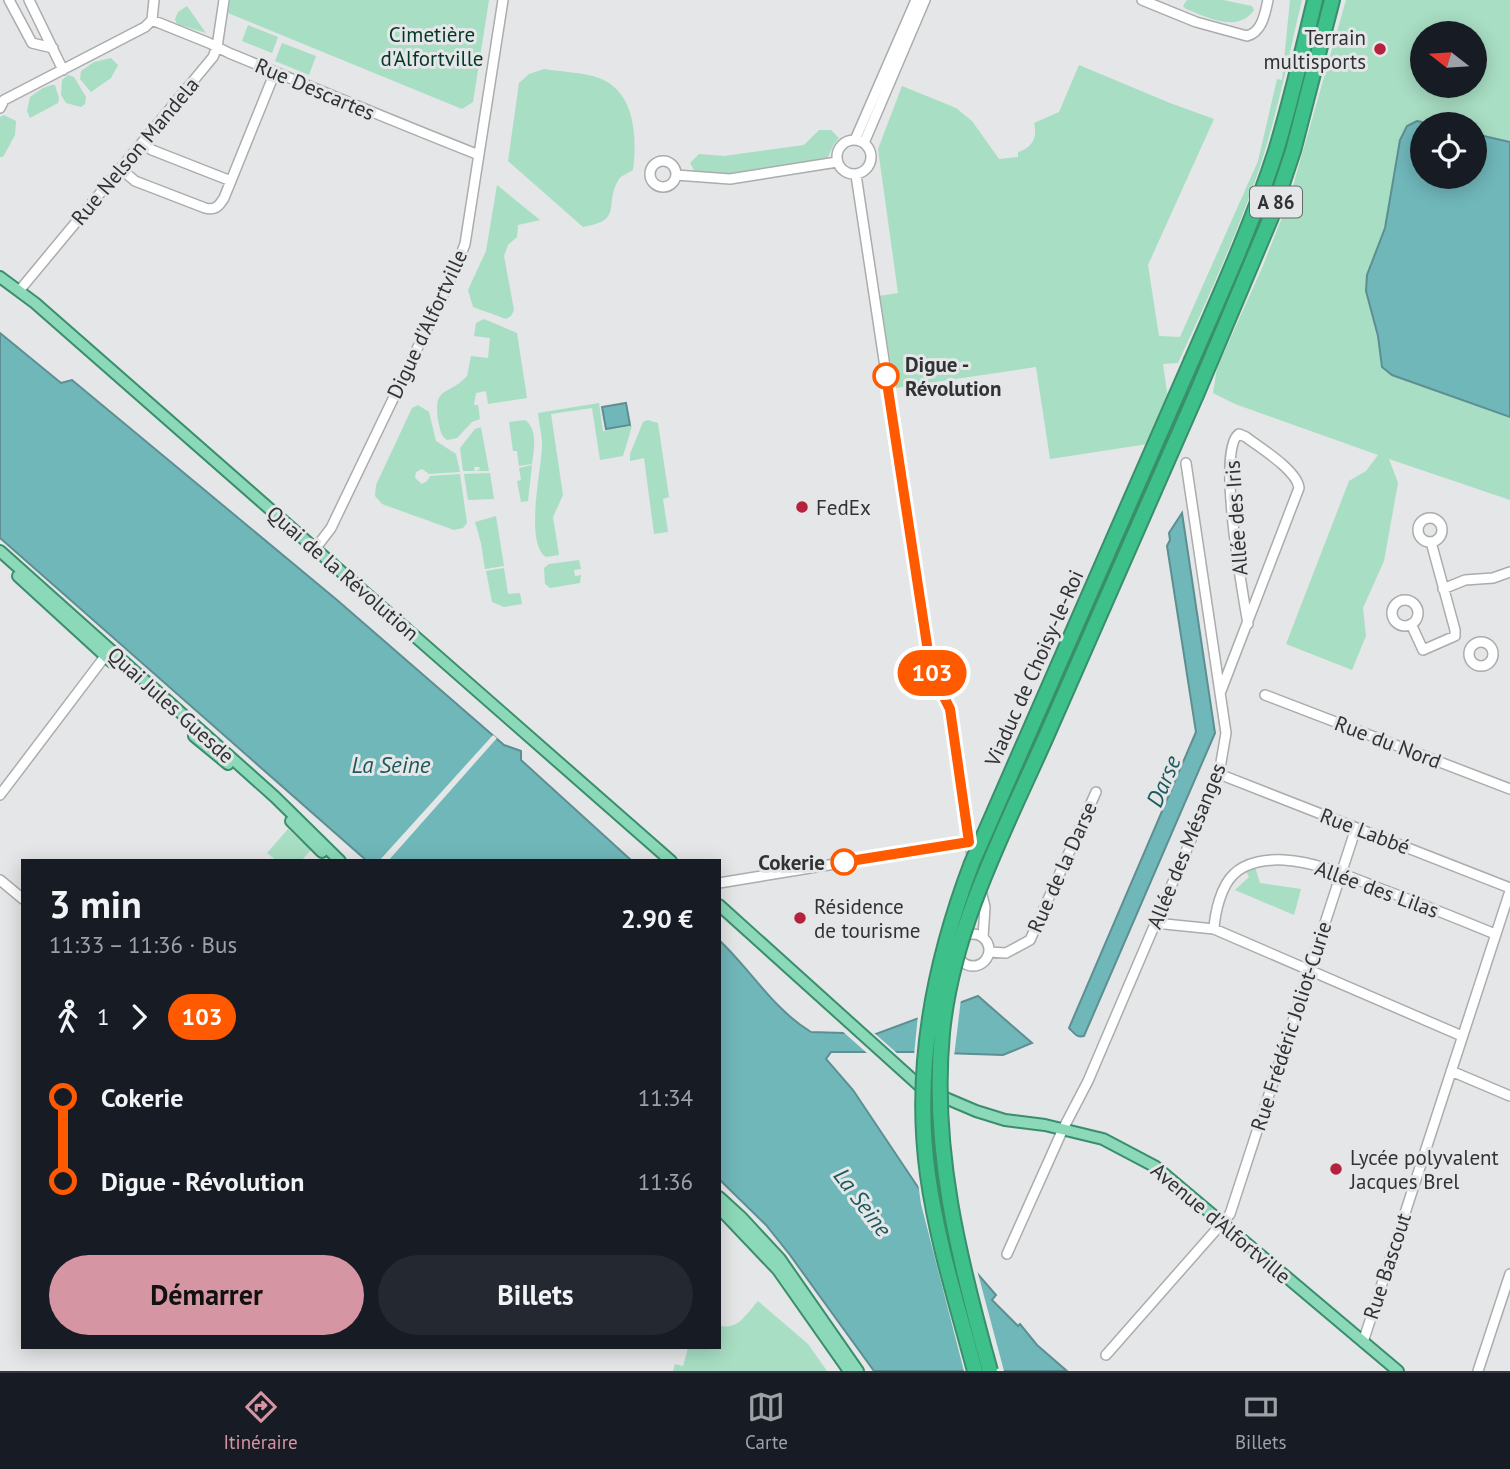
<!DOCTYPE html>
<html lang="fr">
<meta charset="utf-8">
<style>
body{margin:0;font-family:"PT Sans",sans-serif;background:#242831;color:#f1f3f6;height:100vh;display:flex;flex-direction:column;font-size:26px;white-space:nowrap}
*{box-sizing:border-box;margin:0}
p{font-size:23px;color:#9ea1a6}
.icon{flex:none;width:38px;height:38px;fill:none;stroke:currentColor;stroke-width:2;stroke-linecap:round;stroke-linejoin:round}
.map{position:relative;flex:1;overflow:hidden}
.drawer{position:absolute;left:21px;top:859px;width:700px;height:490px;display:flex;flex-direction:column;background:#171b24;border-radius:0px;box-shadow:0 4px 18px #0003}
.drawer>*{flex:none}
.badge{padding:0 14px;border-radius:23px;font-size:24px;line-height:46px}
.needle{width:46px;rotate:287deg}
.buttons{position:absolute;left:1410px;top:21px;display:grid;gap:14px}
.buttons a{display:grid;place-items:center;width:77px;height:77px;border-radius:50%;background:#171b24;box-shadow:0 4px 18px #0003;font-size:35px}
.map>.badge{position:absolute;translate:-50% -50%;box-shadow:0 0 0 4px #fff}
.legs{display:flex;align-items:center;gap:10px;height:77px;padding:0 28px;font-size:23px}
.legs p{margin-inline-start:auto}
.headline{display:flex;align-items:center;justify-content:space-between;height:119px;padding:0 28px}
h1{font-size:38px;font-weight:700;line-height:52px}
.button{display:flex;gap:14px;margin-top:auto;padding:14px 28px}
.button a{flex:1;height:80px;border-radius:42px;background:#d695a3;color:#111;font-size:28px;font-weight:700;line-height:80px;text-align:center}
.button a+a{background:#242831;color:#f1f3f6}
ul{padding:0 28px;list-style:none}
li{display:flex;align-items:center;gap:24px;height:84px;font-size:26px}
li i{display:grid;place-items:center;width:10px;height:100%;margin:0 9px;background:currentColor}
li i::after{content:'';width:18px;height:18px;margin:-9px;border:5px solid;border-radius:50%;background:#171b24}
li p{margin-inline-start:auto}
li:first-child i{background:linear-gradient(#0000 50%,currentColor 0)}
li:last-child i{background:linear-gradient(currentColor 50%,#0000 0)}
.dock{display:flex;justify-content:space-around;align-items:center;height:98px;border-top:2px solid #363941;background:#171b24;font-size:19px;color:#9ea1a6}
.dock a{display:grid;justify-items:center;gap:4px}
.dock .selected{color:#d695a3}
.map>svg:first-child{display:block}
</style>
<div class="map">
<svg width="1510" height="1371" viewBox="0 0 1510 1371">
<rect width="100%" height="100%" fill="#e4e6e7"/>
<path fill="#a8dec4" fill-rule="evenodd" d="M230 0H489L473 102 462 109 228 13Z
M1187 0H1223L1252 6 1254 10C1237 34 1208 17 1186 9L1183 6Z
M1290 0H1302C1288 59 1275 125 1255 181 1233 243 1206 303 1178 363L1163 364 1174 440 1050 459 1036 367 895 388 879 296 898 293 878 149 902 86 956 108 972 121 999 159 1018 157V152C1032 148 1038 137 1034 123L1059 112 1079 65 1170 103 1214 119 1148 265 1159 336 1180 337 1258 161 1277 79 1282 80Z
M1346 0H1510V500L1389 459 1398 483 1384 561 1363 608 1366 636 1352 670 1286 644 1349 481 1366 471 1378 455 1235 404 1213 393 1217 368 1262 268 1289 200ZM1423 33H1475V86H1423ZM1423 124H1475V177H1423Z
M187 6 206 33 177 24 175 19 178 12Z
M248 25 278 37 272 53 242 41Z
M282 43 316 56 309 75 275 61Z
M111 58 118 65 111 78 91 92 80 79 81 71 94 62Z
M544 69C561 72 582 72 599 78 636 92 637 138 633 170 629 173 622 175 619 179 603 205 625 220 583 227L508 161 519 83 529 74Z
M68 75 74 77 86 97 85 104 81 107 66 103 61 95 62 80Z
M52 85H55L59 98 58 103 30 118 27 111 30 97 43 88Z
M4 115 16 121 15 135 3 157H0V117Z
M819 130H831L839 138 834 144 827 159 732 175 695 172 690 163 699 154 724 156 804 145Z
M497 185 540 220 518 225 517 237 508 245 504 256 514 310 511 316 506 319 473 307 468 290 486 251Z
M484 319 517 333 527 398 488 404 486 391 476 393 474 405H478L480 419 472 422 457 438 447 440C440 435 440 428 438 420 433 385 449 396 467 376L471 356 488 358 490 338 474 336 476 323Z
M599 403 603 431 632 426 623 456 600 460 592 408 551 414 563 495 553 517 559 555 546 557C524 543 542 468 542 445 542 435 539 423 538 413Z
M418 405 429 412 436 441 456 454 460 472 429 474 422 469 416 472 415 478 422 484 427 481 430 476 460 474 467 523 463 528 454 530 382 504 375 496 376 485 412 408Z
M525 420C538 429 534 450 532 464L519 466 517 451H513L509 422Z
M648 420 658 423 669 497 663 499 668 532 654 534 644 458 630 461V454L643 422Z
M481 427 489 471H476L480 469 479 467H474L475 471H463L460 448 475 429Z
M532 465 528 501 521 502 517 481 521 480 519 468Z
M490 473 494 499 468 500 464 474Z
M496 516 504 566 485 569 481 543 475 522Z
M579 560 581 569 574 570 575 576 581 575 580 583 550 588 545 584 544 568 549 564Z
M504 568 508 594 520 593 522 604 504 607 492 602 486 571Z
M288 829 311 850 301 861H277L267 853Z
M1255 867 1260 883 1301 889 1294 915 1235 890 1249 877 1246 871Z
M758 1301 808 1344 827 1371H673L675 1364 683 1366 688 1348H719V1325C737 1332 747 1313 758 1301Z"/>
<path fill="#70b7ba" stroke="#5d8f92" stroke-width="2" d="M1417 121 1432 124H1423V177H1475V134L1510 142V417L1392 375 1382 367 1378 336 1366 291 1367 275 1385 228 1400 140 1407 126Z
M0 333 61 383 72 380 337 600 504 745 521 751V760L632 861H367L0 538Z
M626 403 630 425 606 429 602 407Z
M1182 513 1215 733 1084 1036C1077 1038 1074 1033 1069 1028L1196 732 1167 546 1170 540 1169 533Z
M719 940C750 969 774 1010 811 1032L876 1034 978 996 1032 1043 1003 1055 913 1052H831L826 1059 853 1090 970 1265 996 1295 992 1300 1018 1326 1020 1324 1037 1345 1067 1371H874L790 1255 766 1225 719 1179Z"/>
<path fill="#e4e6e7" d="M493 735 497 738 388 861H379Z
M961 999 954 1057 914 1055 918 1015Z
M841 1030 872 1031 898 1054H868Z
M918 1183 976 1266 1004 1371H964L921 1204Z"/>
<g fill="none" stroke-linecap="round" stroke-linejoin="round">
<defs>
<path id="minor" d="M9 0 32 43 53 48
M29 0 63 70
M1142 0 1196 22 1247 36C1262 32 1265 14 1268 0
M152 20 209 43 229 53C312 87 395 122 479 155
M0 108 4 100 145 27 152 20 154 0
M837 157a17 17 0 1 1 34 0a17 17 0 1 1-34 0Z
M855 140 916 0
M142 143 152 150 231 181
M864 143 925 0
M650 174a13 13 0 1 1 26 0a13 13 0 1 1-26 0Z
M121 169 135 181 205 208C215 211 219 206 224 198L275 72
M676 175 730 179 837 162
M856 175 931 671 950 711 969 842 985 907 983 937
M19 291 213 57 217 47 224 0
M1418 530a12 12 0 1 1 24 0a12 12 0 1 1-24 0Z
M315 549 331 528 454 272 465 244 503 0
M1443 589 1465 580 1493 578 1510 572
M1392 613a13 13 0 1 1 26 0a13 13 0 1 1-26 0Z
M1411 624 1423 650 1455 636V630L1431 542
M1469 654a12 12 0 1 1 24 0a12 12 0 1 1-24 0Z
M1221 691 1299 488C1297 470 1260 448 1246 437L1239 434C1216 448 1243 595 1248 624
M1265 695 1510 789
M1219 774 1510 888
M0 795 109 651
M0 880 23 899
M719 883 969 842
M1155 923 1214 929 1462 1036
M1214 929C1215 912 1221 886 1234 874 1246 862 1267 859 1284 860 1316 862 1346 875 1376 887 1416 902 1456 918 1495 934
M957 950a16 16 0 1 1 32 0a16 16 0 1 1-32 0Z
M989 952 1006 953 1030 940 1096 792
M1451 1071 1510 1096
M1007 1254 1063 1129 1088 1081 1219 774 1226 733 1186 463
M1363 1342 1510 891
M1106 1355 1230 1214 1356 828
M1478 1371 1510 1274"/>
<path id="major" d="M0 277 35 303 671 861
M0 551 275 797 340 861
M18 576 112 662
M194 736 228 764
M291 821 322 852
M719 905 922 1088 976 1111 1005 1120 1045 1125 1103 1139 1156 1167 1398 1371
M719 1197 742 1218 780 1259 858 1371
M719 1208 778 1270 849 1371"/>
<path id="highway" d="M1192 360C1222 291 1253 222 1276 151 1291 101 1303 50 1315 0
M1196 395 1271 217 1293 151 1332 0"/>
</defs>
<use href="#minor" stroke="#aaacad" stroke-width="12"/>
<use href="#major" stroke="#398e6c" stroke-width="14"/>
<use href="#highway" stroke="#398e6c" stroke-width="18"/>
<use href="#minor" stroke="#fff" stroke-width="9"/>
<use href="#major" stroke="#8bd9b9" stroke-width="10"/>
<use href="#highway" stroke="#3ec08a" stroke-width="14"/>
<defs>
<path id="highway-bridge" d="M975 1371C958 1307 937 1241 928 1175 913 1068 934 963 972 863L1192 360
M990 1371C959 1260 931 1149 942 1033 952 930 1003 833 1045 739 1095 625 1145 510 1196 395"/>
</defs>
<use href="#highway-bridge" stroke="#398e6c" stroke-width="18" stroke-linecap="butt"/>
<use href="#highway-bridge" stroke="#3ec08a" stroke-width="14"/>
</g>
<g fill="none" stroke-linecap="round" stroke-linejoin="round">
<defs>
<path id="line-1" d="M844 862 969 842 950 709 931 671 886 376"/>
</defs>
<use href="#line-1" stroke="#fff" stroke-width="16"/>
<use href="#line-1" stroke="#ff5a00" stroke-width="10"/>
</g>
<g fill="#b5223e" stroke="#e4e6e7" stroke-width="2.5">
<circle cx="1380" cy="49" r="7"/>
<circle cx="802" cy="507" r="7"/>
<circle cx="800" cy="918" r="7"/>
<circle cx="1336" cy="1169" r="7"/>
</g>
<g fill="#fff" stroke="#ff5a00" stroke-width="3.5">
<circle cx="886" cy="376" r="12"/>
<circle cx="844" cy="862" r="12"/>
</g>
<g text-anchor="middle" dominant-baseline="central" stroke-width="6" stroke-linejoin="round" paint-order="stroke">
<rect fill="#e4e6e7" stroke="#676869" stroke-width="2" x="1250" y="186.5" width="52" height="31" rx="5"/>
<g font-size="19" font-weight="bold" fill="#313233">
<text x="1276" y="202">A 86</text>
</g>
<g font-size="21" fill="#043826" stroke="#e4e6e7">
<text x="432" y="34">Cimetière<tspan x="432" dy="24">d'Alfortville</tspan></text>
</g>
<g font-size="21" fill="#313233" stroke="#e4e6e7" text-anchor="start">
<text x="1366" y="37" text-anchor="end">Terrain<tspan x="1366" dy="24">multisports</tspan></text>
<text x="816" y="507">FedEx</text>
<text x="814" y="906">Résidence<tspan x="814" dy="24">de tourisme</tspan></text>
<text x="1350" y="1157">Lycée polyvalent<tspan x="1350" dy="24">Jacques Brel</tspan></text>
</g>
<g font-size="21" fill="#313233" stroke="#e4e6e7">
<text transform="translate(315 89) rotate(23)">Rue Descartes</text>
<text transform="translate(135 151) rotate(-50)">Rue Nelson Mandela</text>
<text transform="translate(427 324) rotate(-65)">Digue d'Alfortville</text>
<text transform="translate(1236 518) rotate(-94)">Allée des Iris</text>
<text transform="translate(343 573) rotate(41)">Quai de la Révolution</text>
<text transform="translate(1034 668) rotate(-66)">Viaduc de Choisy-le-Roi</text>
<text transform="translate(171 705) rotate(42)">Quai Jules Guesde</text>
<text transform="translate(1388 742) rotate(21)">Rue du Nord</text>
<text transform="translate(1365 831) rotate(21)">Rue Labbé</text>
<text transform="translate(1186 846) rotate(-68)">Allée des Mésanges</text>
<text transform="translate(1062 867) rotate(-66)">Rue de la Darse</text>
<text transform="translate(1377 889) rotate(20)">Allée des Lilas</text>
<text transform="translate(1291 1026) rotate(-72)">Rue Frédéric Joliot-Curie</text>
<text transform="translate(1221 1223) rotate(40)">Avenue d'Alfortville</text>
<text transform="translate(1387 1266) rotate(-72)">Rue Bascout</text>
</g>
<g font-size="21" font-weight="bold" fill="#313233" stroke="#e4e6e7" text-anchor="start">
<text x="905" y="364">Digue -<tspan x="905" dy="24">Révolution</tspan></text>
<text x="825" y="862" text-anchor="end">Cokerie</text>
</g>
<g font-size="23" font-style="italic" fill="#1c595c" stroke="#e4e6e7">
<text x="391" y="764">La Seine</text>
<text transform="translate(1163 781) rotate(-67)">Darse</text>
<text transform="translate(863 1202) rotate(53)">La Seine</text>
</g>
</g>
</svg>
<div class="buttons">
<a><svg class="needle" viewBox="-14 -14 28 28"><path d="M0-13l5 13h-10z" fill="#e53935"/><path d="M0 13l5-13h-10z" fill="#9ea1a6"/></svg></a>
<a><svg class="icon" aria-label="locate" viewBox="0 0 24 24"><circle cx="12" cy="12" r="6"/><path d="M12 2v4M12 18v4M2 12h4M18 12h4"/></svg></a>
</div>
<b class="badge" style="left:932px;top:673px;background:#ff5a00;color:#fff">103</b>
<section class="drawer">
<div class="headline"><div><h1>3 min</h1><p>11:33 – 11:36 · Bus</p></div><b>2.90 €</b></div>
<div class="legs"><svg class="icon" aria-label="walk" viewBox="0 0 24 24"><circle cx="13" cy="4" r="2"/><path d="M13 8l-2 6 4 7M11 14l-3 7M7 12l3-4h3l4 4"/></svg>1<svg class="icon" aria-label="forward" viewBox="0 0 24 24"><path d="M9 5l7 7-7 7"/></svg><b class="badge" style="background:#ff5a00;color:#fff">103</b></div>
<ul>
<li><i style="color:#ff5a00"></i><b>Cokerie</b><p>11:34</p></li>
<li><i style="color:#ff5a00"></i><b>Digue - Révolution</b><p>11:36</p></li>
</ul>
<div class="button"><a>Démarrer</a><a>Billets</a></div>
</section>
</div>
<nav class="dock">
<a class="selected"><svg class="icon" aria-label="directions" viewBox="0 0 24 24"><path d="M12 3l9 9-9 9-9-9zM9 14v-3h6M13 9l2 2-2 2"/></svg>Itinéraire</a>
<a><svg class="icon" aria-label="map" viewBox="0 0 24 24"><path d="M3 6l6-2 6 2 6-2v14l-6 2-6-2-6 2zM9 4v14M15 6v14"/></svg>Carte</a>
<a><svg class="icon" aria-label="tickets" viewBox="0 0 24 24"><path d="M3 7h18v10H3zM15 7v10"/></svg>Billets</a>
</nav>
